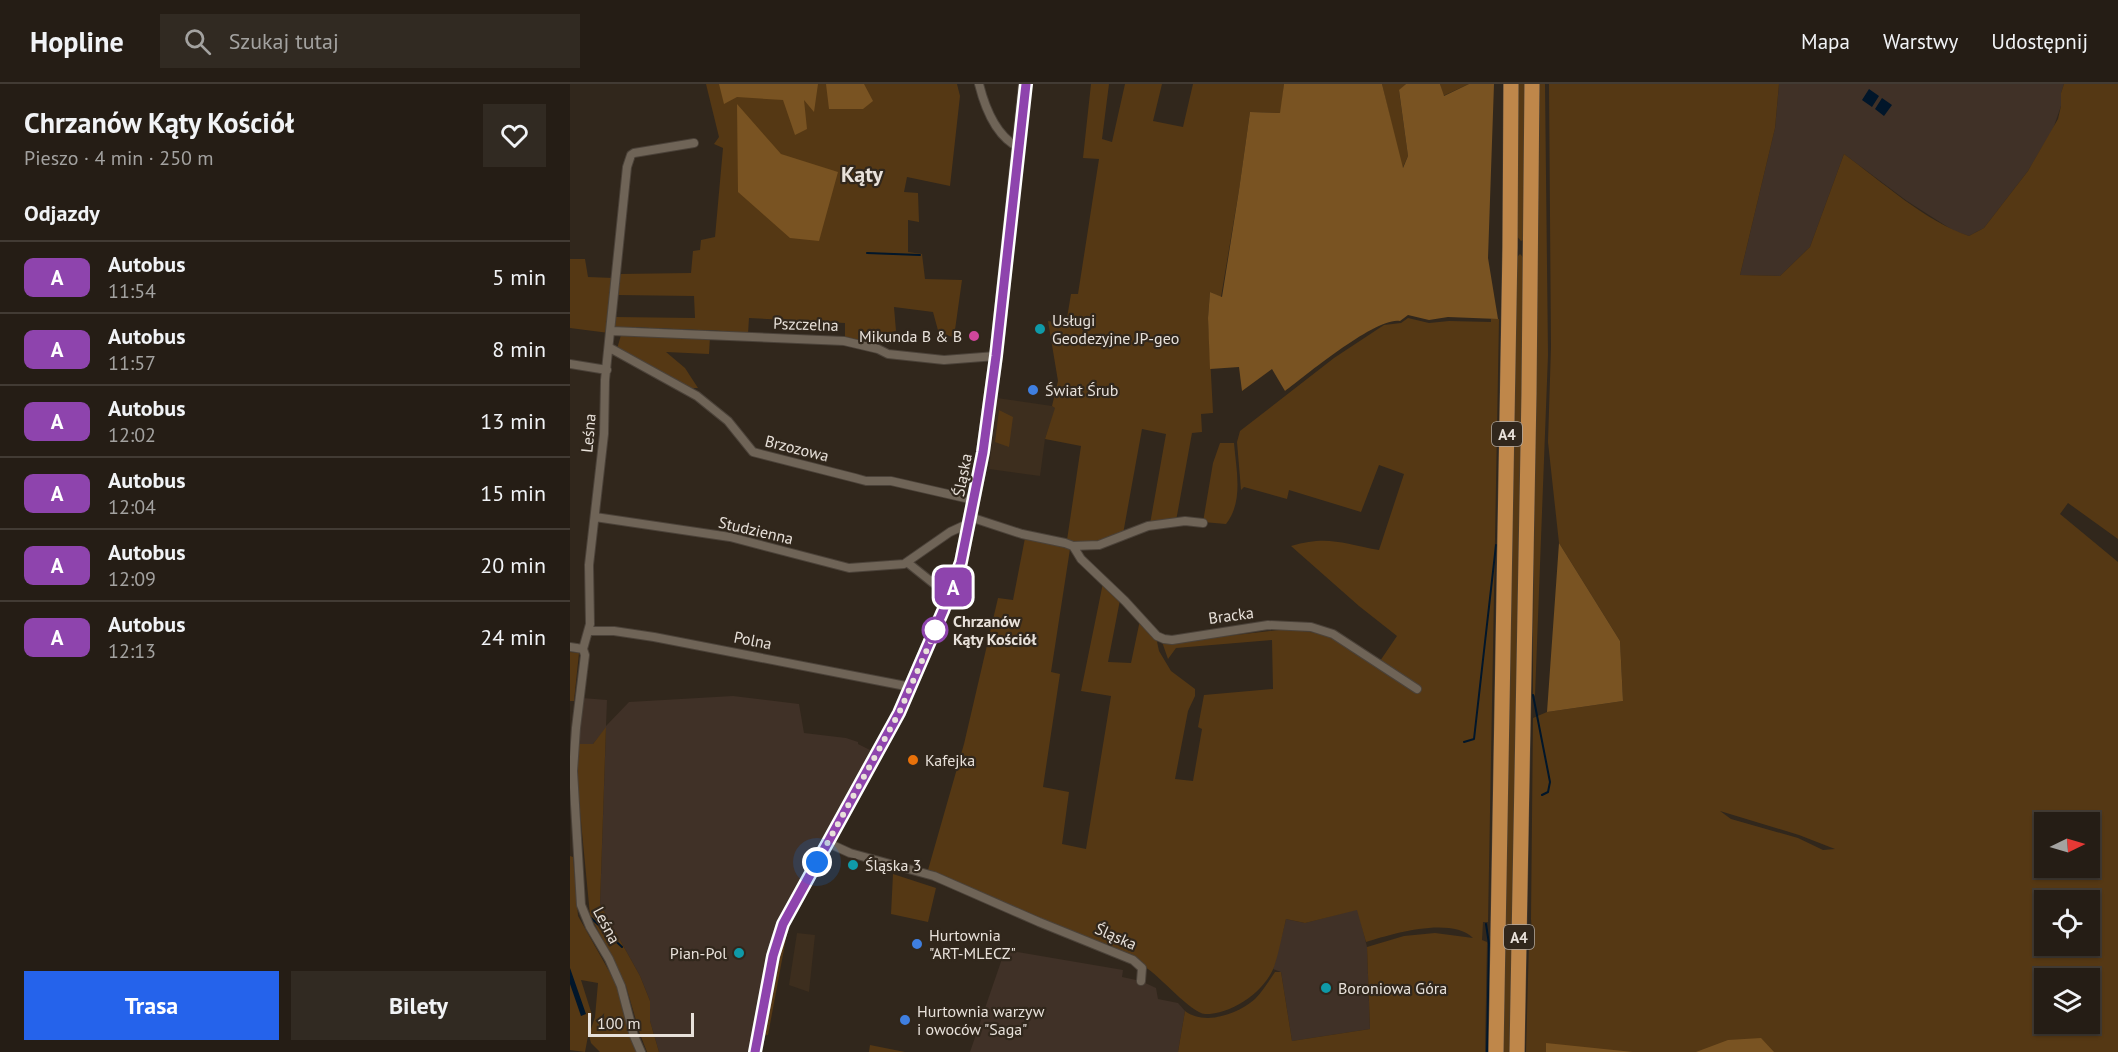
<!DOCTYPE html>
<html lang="pl">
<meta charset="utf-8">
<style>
body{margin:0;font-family:"PT Sans",sans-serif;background:#312a22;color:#f1f3f6;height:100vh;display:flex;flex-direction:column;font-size:22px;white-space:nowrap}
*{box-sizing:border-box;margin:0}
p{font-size:20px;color:#a3a2a0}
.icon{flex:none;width:33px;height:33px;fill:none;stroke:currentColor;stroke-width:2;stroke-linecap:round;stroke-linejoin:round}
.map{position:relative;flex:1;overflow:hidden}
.sheet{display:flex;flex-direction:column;background:#251d15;width:570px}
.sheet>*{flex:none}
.badge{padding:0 12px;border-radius:9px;font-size:21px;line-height:39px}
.needle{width:39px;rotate:85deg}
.fabs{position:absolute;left:1464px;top:728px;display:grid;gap:12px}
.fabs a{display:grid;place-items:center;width:66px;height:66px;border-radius:0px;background:#251d15;box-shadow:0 2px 4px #0004,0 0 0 2px #423b34;font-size:30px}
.scale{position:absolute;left:18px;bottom:15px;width:106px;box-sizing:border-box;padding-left:6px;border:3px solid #e8e1da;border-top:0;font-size:16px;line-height:21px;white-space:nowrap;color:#e8e1da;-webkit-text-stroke:4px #31271c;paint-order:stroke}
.you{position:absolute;width:30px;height:30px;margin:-15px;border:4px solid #fff;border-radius:50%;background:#1a73e8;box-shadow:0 0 0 9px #1a73e833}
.map>.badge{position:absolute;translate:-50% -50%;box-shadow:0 0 0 3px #fff}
h2{padding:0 24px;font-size:22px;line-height:54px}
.round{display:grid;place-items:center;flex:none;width:63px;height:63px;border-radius:0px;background:#312a22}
.head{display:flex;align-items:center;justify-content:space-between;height:102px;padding:0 24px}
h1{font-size:28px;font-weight:600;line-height:45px}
.action{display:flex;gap:12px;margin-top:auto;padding:12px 24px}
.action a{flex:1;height:69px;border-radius:0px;background:#2563eb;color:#fff;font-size:24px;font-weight:600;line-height:69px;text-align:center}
.action a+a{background:#312a22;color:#f1f3f6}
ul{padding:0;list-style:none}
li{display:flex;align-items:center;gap:18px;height:72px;padding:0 24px;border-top:2px solid #423b34}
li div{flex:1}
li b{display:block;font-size:22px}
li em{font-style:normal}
li .badge{min-width:66px;font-weight:700;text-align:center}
header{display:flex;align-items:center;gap:36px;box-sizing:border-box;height:84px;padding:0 30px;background:#251d15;border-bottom:2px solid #423b34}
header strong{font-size:28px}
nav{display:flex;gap:33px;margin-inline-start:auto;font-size:21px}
.search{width:420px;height:54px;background:#312a22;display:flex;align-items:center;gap:15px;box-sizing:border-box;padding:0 21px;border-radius:0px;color:#a3a2a0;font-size:22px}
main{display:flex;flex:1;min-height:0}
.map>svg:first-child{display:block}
</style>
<header>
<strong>Hopline</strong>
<div class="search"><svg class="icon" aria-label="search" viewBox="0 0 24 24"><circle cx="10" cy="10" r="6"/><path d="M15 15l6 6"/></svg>Szukaj tutaj</div>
<nav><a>Mapa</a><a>Warstwy</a><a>Udostępnij</a></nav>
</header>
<main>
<section class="sheet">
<div class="head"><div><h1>Chrzanów Kąty Kościół</h1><p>Pieszo · 4 min · 250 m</p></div><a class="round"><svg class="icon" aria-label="heart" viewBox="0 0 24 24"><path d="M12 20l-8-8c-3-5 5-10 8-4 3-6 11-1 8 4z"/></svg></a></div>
<h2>Odjazdy</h2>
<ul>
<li><span class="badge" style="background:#8e44ad;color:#fff">A</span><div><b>Autobus</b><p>11:54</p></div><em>5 min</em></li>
<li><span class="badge" style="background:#8e44ad;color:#fff">A</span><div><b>Autobus</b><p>11:57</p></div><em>8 min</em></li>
<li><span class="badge" style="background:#8e44ad;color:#fff">A</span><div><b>Autobus</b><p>12:02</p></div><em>13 min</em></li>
<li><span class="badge" style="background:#8e44ad;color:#fff">A</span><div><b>Autobus</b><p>12:04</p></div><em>15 min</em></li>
<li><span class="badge" style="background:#8e44ad;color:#fff">A</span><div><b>Autobus</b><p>12:09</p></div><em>20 min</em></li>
<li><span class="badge" style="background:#8e44ad;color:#fff">A</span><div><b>Autobus</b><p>12:13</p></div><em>24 min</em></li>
</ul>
<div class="action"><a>Trasa</a><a>Bilety</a></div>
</section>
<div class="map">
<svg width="1548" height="968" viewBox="0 0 1548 968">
<rect width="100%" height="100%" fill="#31271c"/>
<path fill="#3d2e1e" d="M427 314 482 322 486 324 475 355 470 392 419 385Z
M227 849 245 851 239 908 219 901Z"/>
<path fill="#403127" d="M1209 0H1494L1491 9V22L1483 45 1458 87 1414 144 1399 152 1384 147 1337 117 1274 70 1240 163 1210 192 1170 191 1205 44Z
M163 612 229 620 234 649 276 654 288 658V660L302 667 211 830 201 854 178 968H89L80 937V917L70 892 30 820 36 644 23 660H8L12 614 37 616 36 642 59 618Z
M788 825 797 863 800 945 722 957 711 888 703 885 716 835 735 839Z
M435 866 553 886 552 893 571 897 586 904 588 915 608 919 615 927 608 968H400Z"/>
<path fill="#553814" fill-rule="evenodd" d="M136 0H387L390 12 380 102 337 93 334 108 348 109 349 138 338 136V168L352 170 355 195 392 196 384 253 369 250 363 228 324 223 326 247 301 252 308 263 275 256V239L179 234 178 250 47 245 44 243 45 233 125 234 124 212 47 211 50 190 121 189 123 167 130 166 131 156 145 153 153 64 144 60 149 53Z
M521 0H539L532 55 542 58 555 0H592L583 37 613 43 623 0H714L711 29 680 28 669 106 651 213 640 208 638 234 643 329 631 330 632 348 622 349 606 437 580 440 596 350 572 345 553 450C533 458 518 461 497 456L511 362 475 355 485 324 482 322 488 297 478 237 496 240 501 210H508L529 75 513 74Z
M812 0H836L829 7 838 72 832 85Z
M870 0H899L873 12Z
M945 0H957L953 156 951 157 945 150Z
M970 0H975L978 271 965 612 963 610V545Z
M979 0H1209L1205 44 1170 191 1210 192 1240 163 1274 70C1311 97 1356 138 1399 152L1414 144 1458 87 1488 35 1491 22V9L1494 0H1548V455L1498 419 1490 430 1548 478V968H956L959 858 962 848 961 835 963 634 977 628 1053 617 1050 557 989 459 978 358 981 263ZM1150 727 1229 751 1265 765 1253 766 1228 754 1161 735ZM1474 738H1520V783H1474ZM1474 816H1520V861H1474ZM1474 894H1520V939H1474Z
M950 170 956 176 942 968H931L944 176Z
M0 175H15L18 193 44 194 39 249 0 244Z
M838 234 859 239 879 237 921 238V235H929L918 838H913L912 856 917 858 915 968H608L615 927C635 942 668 930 685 915 693 907 699 897 705 888H711L722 957 800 945 797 863 834 852 865 849 903 854C881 832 821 850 796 858L787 826 735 839 716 835C712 851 709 868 704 883 694 908 662 930 635 930 621 929 590 892 575 883 557 872 536 864 517 856 464 831 411 809 358 786L394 660 428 514 443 516 455 454 481 458 500 465 481 588 490 590 473 703 499 708 492 760 516 765 541 612 511 607 533 499 550 516 538 578 561 579 570 536 586 553 589 567 601 587 625 605V612L618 627 605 695 623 697 632 645 628 643 634 611 703 605 702 556 606 564 598 575 591 555 606 558 718 545 755 550 810 577 827 552 789 522 721 462C759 451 772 460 809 466L834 390 809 381 791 428 719 406 717 415 674 403 671 406 667 358 670 347 764 274 814 241 831 239Z
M51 251 140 253 139 270 96 268 115 284 128 304H118L47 265Z
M429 326 443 333 439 363 425 358Z
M650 359H664C666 385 674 417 656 440L633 438 643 379Z
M0 568 9 569 4 617H0Z
M36 643 30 820 70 892 80 917V937L89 968H77L70 950 56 902 20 831 6 686 8 660H23Z
M0 772 3 773 8 832 48 903 68 968H30L21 959 19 951 25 933 28 899 11 896 22 931 15 968 0 966Z
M323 790 366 804 358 838 321 830Z
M217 849 198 951 192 950 214 850Z
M300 961 335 968H299Z"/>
<path fill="#795322" d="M149 0H248L244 28 234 16 237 45 225 51 213 16 167 13 154 20Z
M256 0H294L303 17 293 25H259Z
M714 0H812L833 84 838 72 829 6 836 0H870L874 12 899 0H924L918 174 928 235 878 233 859 236 838 231 830 237C807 232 735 292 715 307L702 285 672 307 669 283 640 285 638 234 640 208 652 213 669 106 680 28 710 29Z
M167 20 211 70 268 88 249 157 220 154 168 108Z
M989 459 1050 557 1053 617 977 628Z
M1191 954 1204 968H1126L1158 956Z
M976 959 1063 968H976Z"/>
<path fill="#01162a" d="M1299 5 1309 12 1302 23 1292 16Z
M1312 14 1322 21 1314 32 1305 25Z
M0 884 16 930 11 932 0 900Z"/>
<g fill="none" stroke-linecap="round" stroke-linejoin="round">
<path stroke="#01162a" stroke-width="2" d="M297 169 350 171
M56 244 152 248
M963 611 980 698 978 708 972 711
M894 658 904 655 926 461
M19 832 52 863
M916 840 919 860 917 968"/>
<defs>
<path id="minor" d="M409 0C415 24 426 53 450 64
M41 247 274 257 308 265 318 270 374 276 426 272
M40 264 127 312 158 337 183 368 285 394 296 397H321L404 416
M0 280 37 286
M25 433 160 453 279 484 334 480 380 448 393 442H399
M400 433 452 450 495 459 503 462 511 475 555 517 587 552 594 555 602 556 698 541 741 543 763 550 847 605
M503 462 529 461 578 442 615 437 633 439
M338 479 363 499
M19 547H44L84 553 341 603
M0 563 13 565
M258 759 280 769 364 792 469 838 563 876 572 884 571 897
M71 968 64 952 51 902 39 875 20 843 11 821 3 687 6 644 15 571 13 565 20 540 19 481 34 350 35 296 57 83 61 71 64 69 124 59"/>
<path id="secondary" d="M185 968 205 864 213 840 329 629 381 509 391 478 413 368 426 272 455 0"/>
<path id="motorway" d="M926 968 940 163 941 0
M947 968 959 309 962 0"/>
</defs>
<use href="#minor" stroke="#4b4239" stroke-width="10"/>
<use href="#secondary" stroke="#4b4239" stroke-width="14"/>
<use href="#motorway" stroke="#4b4239" stroke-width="16"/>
<use href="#minor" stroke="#6f6457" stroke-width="8"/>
<use href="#secondary" stroke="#6f6457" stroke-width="12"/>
<use href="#motorway" stroke="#bf874a" stroke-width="15"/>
</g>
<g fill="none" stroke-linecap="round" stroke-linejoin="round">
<defs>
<path id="line" d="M185 968 203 872 213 840 329 629 373 527 391 478 413 368 426 272 456 0"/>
</defs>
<use href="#line" stroke="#fff" stroke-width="14"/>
<use href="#line" stroke="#8e44ad" stroke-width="9"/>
<path stroke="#e8e1da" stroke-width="6" stroke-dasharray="0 10.8" d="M247 778 329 629 367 543 365 546"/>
</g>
<g fill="#0f9aa8" stroke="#31271c" stroke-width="2">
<circle cx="470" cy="245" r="6"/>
<circle cx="283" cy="781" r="6"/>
<circle cx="169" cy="869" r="6"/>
<circle cx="756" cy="904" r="6"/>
</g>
<circle fill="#d1479c" stroke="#31271c" stroke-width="2" cx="404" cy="252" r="6"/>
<g fill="#3f7fe0" stroke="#31271c" stroke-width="2">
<circle cx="463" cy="306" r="6"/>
<circle cx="347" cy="860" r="6"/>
<circle cx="335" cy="936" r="6"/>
</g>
<circle fill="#fff" stroke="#8e44ad" stroke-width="3" cx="365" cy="546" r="12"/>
<circle fill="#e8710a" stroke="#31271c" stroke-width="2" cx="343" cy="676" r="6"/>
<g text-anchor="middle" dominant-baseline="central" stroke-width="4.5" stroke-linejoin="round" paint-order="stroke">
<g fill="#31271c" stroke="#b1a9a1" stroke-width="1.5">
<rect x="922" y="338" width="30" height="24" rx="4.5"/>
<rect x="934" y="841" width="30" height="24" rx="4.5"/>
</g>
<g font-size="15" font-weight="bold" fill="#e8e1da">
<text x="937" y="350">A4</text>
<text x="949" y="853">A4</text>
</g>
<g font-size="16" fill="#e8e1da" stroke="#31271c" text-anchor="start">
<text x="482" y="236">Usługi<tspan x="482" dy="18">Geodezyjne JP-geo</tspan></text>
<text x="392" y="252" text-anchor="end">Mikunda B &amp; B</text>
<text x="475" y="306">Świat Śrub</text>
<text x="355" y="676">Kafejka</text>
<text x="295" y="781">Śląska 3</text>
<text x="359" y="851">Hurtownia<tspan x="359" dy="18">"ART-MLECZ"</tspan></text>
<text x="157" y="869" text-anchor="end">Pian-Pol</text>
<text x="768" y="904">Boroniowa Góra</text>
<text x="347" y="927">Hurtownia warzyw<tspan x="347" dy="18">i owoców "Saga"</tspan></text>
</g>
<g font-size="16" fill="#e8e1da" stroke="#31271c">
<text transform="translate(236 240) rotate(2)">Pszczelna</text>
<text transform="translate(18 349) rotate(-85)">Leśna</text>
<text transform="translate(227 364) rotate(14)">Brzozowa</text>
<text transform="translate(392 391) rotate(-79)">Śląska</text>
<text transform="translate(186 446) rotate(13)">Studzienna</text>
<text transform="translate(661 531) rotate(-8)">Bracka</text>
<text transform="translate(183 556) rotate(11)">Polna</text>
<text transform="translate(37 841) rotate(62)">Leśna</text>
<text transform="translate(546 852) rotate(24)">Śląska</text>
</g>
<g font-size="16" font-weight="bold" fill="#e8e1da" stroke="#31271c" text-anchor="start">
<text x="383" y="537">Chrzanów<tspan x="383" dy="18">Kąty Kościół</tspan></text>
</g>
<g font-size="22" font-weight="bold" fill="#e8e1da" stroke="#31271c">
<text x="292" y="90">Kąty</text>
</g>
</g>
</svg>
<div class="fabs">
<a><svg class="needle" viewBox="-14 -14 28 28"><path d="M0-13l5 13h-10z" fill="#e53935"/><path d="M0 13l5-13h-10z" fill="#a3a2a0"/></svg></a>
<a><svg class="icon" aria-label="locate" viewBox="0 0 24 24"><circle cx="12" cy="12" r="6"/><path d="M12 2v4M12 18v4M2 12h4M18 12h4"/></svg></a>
<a><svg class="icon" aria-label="layers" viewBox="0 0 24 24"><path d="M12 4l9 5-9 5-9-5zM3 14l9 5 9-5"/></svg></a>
</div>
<div class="scale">100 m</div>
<div class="you" style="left:247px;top:778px"></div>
<b class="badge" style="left:383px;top:503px;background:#8e44ad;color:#fff">A</b>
</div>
</main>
